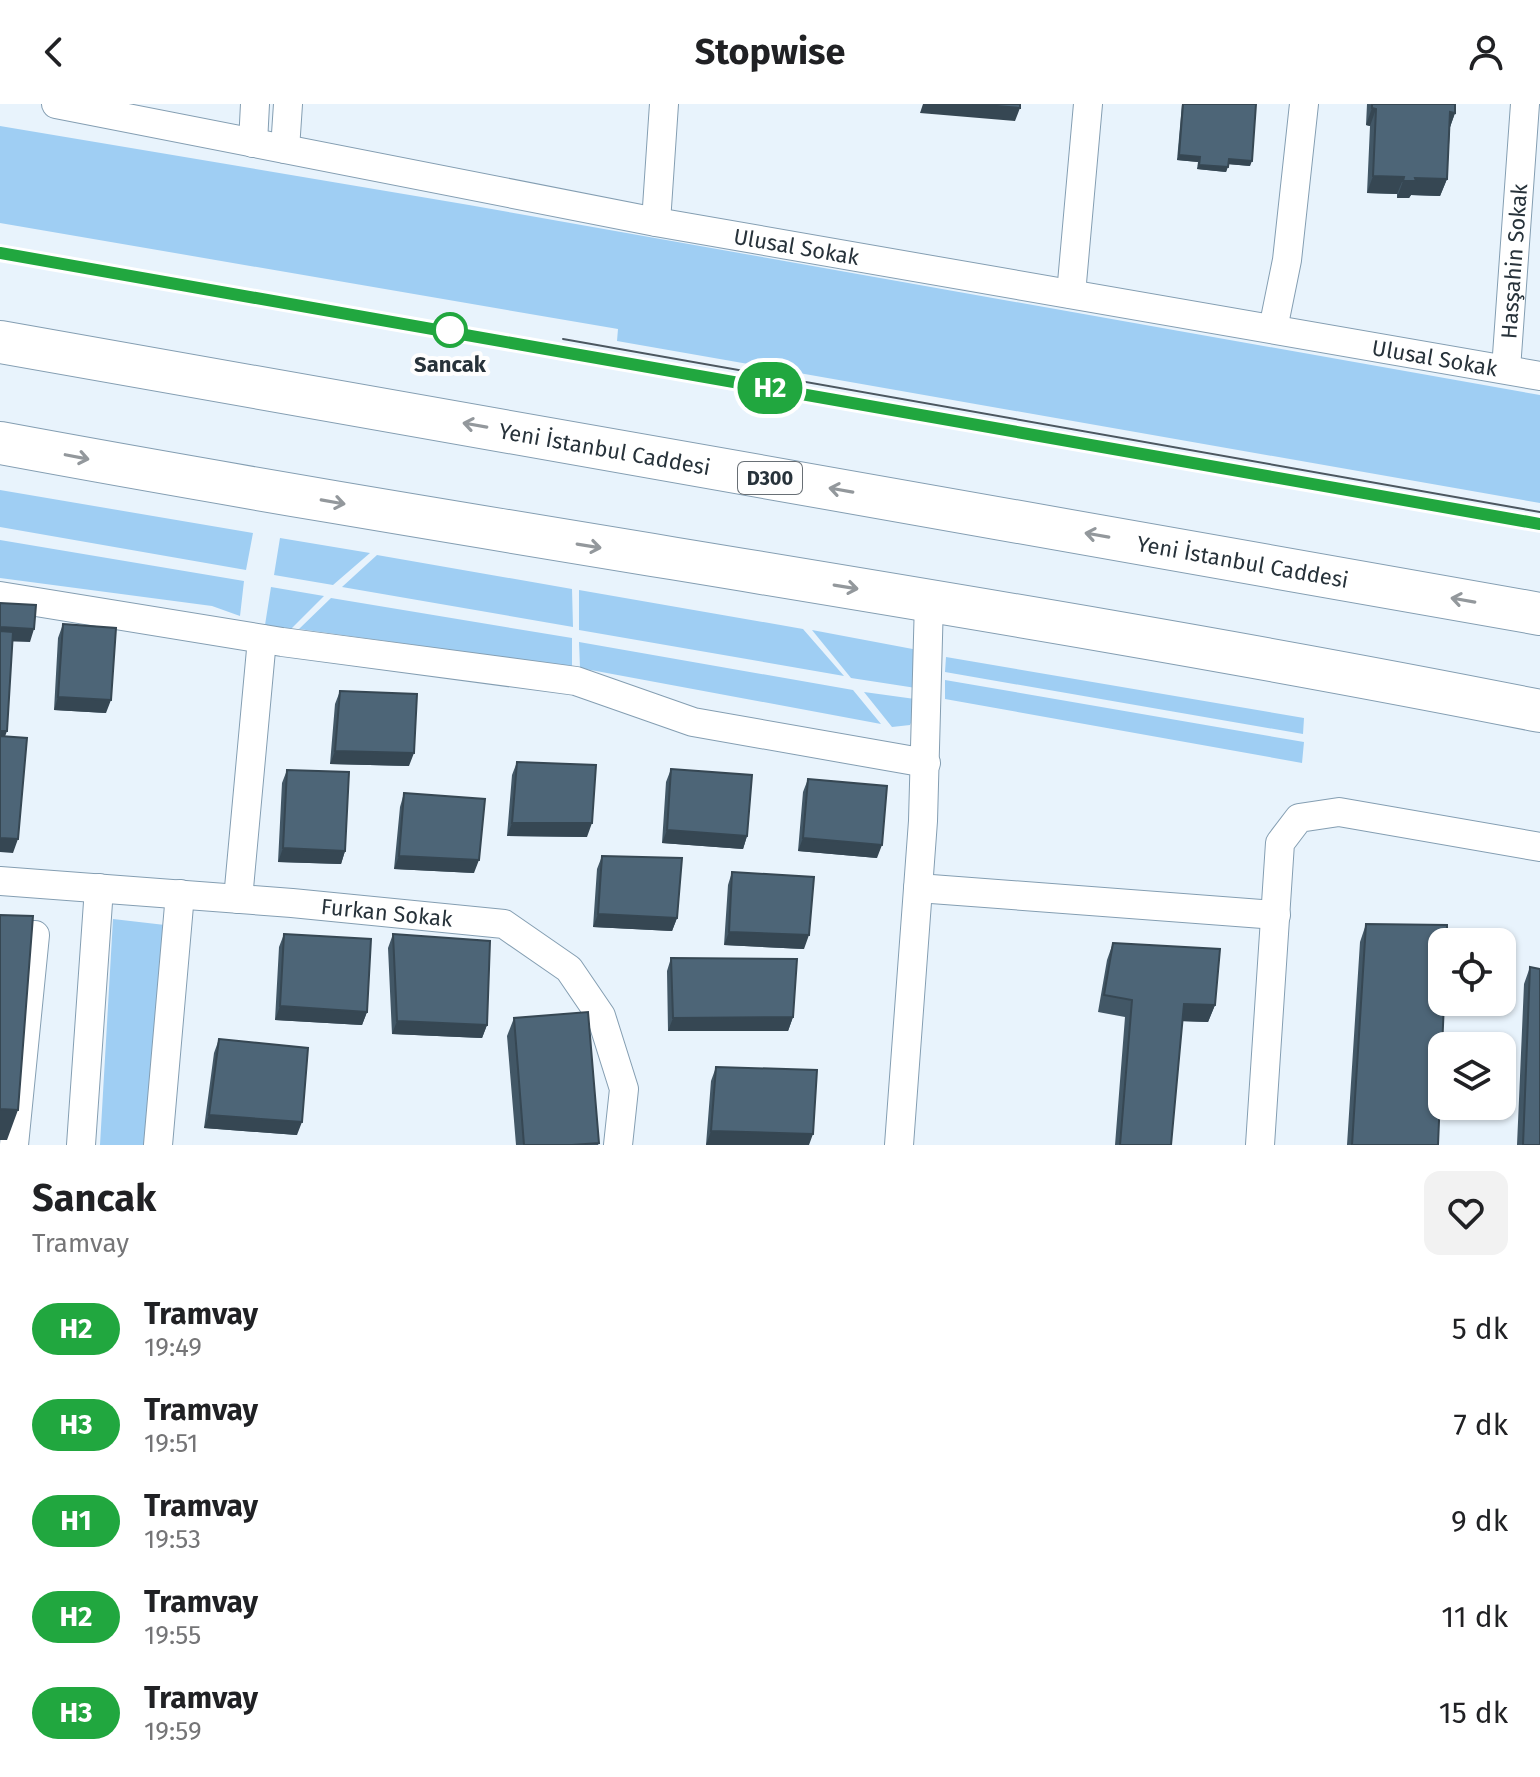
<!DOCTYPE html>
<html lang="tr">
<meta charset="utf-8">
<style>
body{margin:0;font-family:"Fira Sans",sans-serif;background:#f2f2f2;color:#202124;height:100vh;display:flex;flex-direction:column;font-size:30px;white-space:nowrap}
*{box-sizing:border-box;margin:0}
p{font-size:26px;color:#757577}
.icon{flex:none;width:44px;height:44px;fill:none;stroke:currentColor;stroke-width:2;stroke-linecap:round;stroke-linejoin:round}
.map{position:relative;height:1041px;overflow:hidden}
.panel{display:flex;flex-direction:column;background:#fff;flex:1}
.panel>*{flex:none}
.badge{padding:0 16px;border-radius:26px;font-size:28px;line-height:52px}
.tools{position:absolute;left:1428px;top:824px;display:grid;gap:16px}
.tools a{display:grid;place-items:center;width:88px;height:88px;border-radius:16px;background:#fff;box-shadow:0 2px 6px #0004;font-size:40px}
.map>.badge{position:absolute;translate:-50% -50%;box-shadow:0 0 0 4px #fff}
.round{display:grid;place-items:center;flex:none;width:84px;height:84px;border-radius:16px;background:#f2f2f2}
.summary{display:flex;align-items:center;justify-content:space-between;height:136px;padding:0 32px}
h1{font-size:38px;font-weight:700;line-height:60px}
ul{padding:0;list-style:none}
li{display:flex;align-items:center;gap:24px;height:96px;padding:0 32px}
li div{flex:1}
li b{display:block;font-size:30px}
li em{font-style:normal}
li .badge{min-width:88px;font-weight:700;text-align:center}
header{display:flex;justify-content:space-between;align-items:center;height:104px;padding:0 32px;background:#fff;font-size:36px;font-weight:700}
.map>svg:first-child{display:block}
</style>
<header><svg class="icon" aria-label="back" viewBox="0 0 24 24"><path d="M15 5l-7 7 7 7"/></svg>Stopwise<svg class="icon" aria-label="person" viewBox="0 0 24 24"><circle cx="12" cy="8" r="4"/><path d="M4 21q1-7 8-7t8 7"/></svg></header>
<div class="map">
<svg width="1540" height="1041" viewBox="0 0 1540 1041">
<rect width="100%" height="100%" fill="#e8f3fc"/>
<path fill="#9fcef3" d="M0 22 469 101 1540 291V399L617 237 618 225 0 119Z
M0 386 253 429 246 466 0 423Z
M280 434 370 449 333 481 274 471Z
M0 436 244 477 240 512 212 502 0 474Z
M377 451 572 485 573 523 342 483Z
M271 483 324 492 291 525 265 521Z
M579 486 803 525 844 572 579 526Z
M331 494 572 534V563L299 525Z
M812 526 918 546 916 584 851 574Z
M579 538 853 586 881 620 580 564Z
M946 553 1304 614 1303 630 945 568Z
M945 576 1304 638 1302 659 945 595Z
M864 588 915 595 914 612 910 621 892 623Z
M113 815 165 821 149 1041H100Z"/>
<g fill="none" stroke-linecap="round" stroke-linejoin="round">
<defs>
<g id="minor">
<path id="s1" d="M56 0 656 118 1540 272"/>
<path d="M253 39 255 0"/>
<path d="M285 45 288 0"/>
<path d="M656 118 664 0"/>
<path d="M1071 190 1088 0"/>
<path d="M1273 225 1287 156 1304 0"/>
<path id="s2" d="M1506 265 1525 0"/>
<path d="M0 492 282 538 576 577 693 618 926 659"/>
<path id="s3" d="M0 777 292 799 504 820 569 865 601 912 624 985 618 1041"/>
<path d="M918 784 1276 811"/>
<path d="M238 795 262 535"/>
<path d="M0 831H35L14 1041"/>
<path d="M81 1041 99 784"/>
<path d="M158 1041 180 790"/>
<path d="M899 1041 923 717 929 497"/>
<path d="M1260 1041 1280 739 1299 714 1339 708 1540 743"/>
</g>
<g id="highway">
<path id="s4" d="M0 238 1540 510"/>
<path d="M0 339C512 434 1029 505 1540 607"/>
</g>
</defs>
<use href="#minor" stroke="#849eb2" stroke-width="30"/>
<use href="#highway" stroke="#849eb2" stroke-width="44"/>
<use href="#minor" stroke="#fff" stroke-width="28"/>
<use href="#highway" stroke="#fff" stroke-width="42"/>
<path stroke="#4c5760" stroke-width="2" d="M0 148 1540 420
M563 235 1540 408"/>
</g>
<path fill="#425766" d="M1182 0H1256L1250 62 1228 60 1226 68 1197 65 1198 58 1177 56Z
M1367 0H1455V9L1450 23 1447 75 1440 92 1411 91 1409 94H1397V90L1367 89 1370 22 1366 21Z
M63 520 106 609 54 606 58 534Z
M340 587 409 662 330 660 335 600Z
M517 658 587 733 507 732 512 671Z
M671 665 747 732 743 745 662 739 666 678Z
M287 666 345 747 341 760 278 758 282 679Z
M808 675 877 754 798 747 803 688Z
M404 689 474 769 394 765 400 703Z
M602 752 677 814 672 827 593 823 597 765Z
M732 768 804 845 724 841 728 781Z
M1366 820 1438 1041H1347L1360 838Z
M284 830 367 908 362 921 275 916 279 843Z
M393 830 487 921 482 934 392 930 388 844Z
M1113 839 1215 901 1208 918 1182 917 1171 1041H1115L1125 913 1098 908 1107 856Z
M671 854 793 913 788 927H668L667 867Z
M1530 863 1540 1041H1517L1524 880Z
M514 914 599 1039 598 1041H516L507 932Z
M219 935 297 1031 204 1024 214 949Z
M716 963 813 1030 706 1041 711 977Z"/>
<path fill="#364753" d="M923 0H973L1020 4 1015 17 920 9Z
M1372 4 1376 5 1370 22 1366 21Z
M1450 8 1455 9 1449 26Z
M1179 51 1200 53 1198 58 1177 56Z
M1229 55 1252 57 1250 62 1227 60Z
M1199 61 1228 63 1226 68 1197 65Z
M1373 72 1404 73 1397 90 1367 89Z
M1415 74 1447 75 1440 92 1411 91 1409 94H1397L1403 77Z
M0 523 34 525 30 538 0 537Z
M58 593 111 596 106 609 54 606Z
M0 627H7L2 641 0 640Z
M335 647 414 649 409 662 330 660Z
M512 719H592L587 733 507 732Z
M667 726 747 732 743 745 662 739Z
M0 734 18 735 13 749 0 748Z
M803 734 882 741 877 754 798 747Z
M283 744 345 747 341 760 278 758Z
M399 752 479 756 474 769 394 765Z
M598 810 677 814 672 827 593 823Z
M729 828 809 831 804 845 724 841Z
M1184 900 1215 901 1208 918 1177 917Z
M280 902 367 908 362 921 275 916Z
M793 913 788 927H668L673 914Z
M397 917 487 921 482 934 392 930Z
M0 1005 18 1006 7 1036H0Z
M209 1011 302 1018 297 1031 204 1024Z
M711 1027 813 1030 809 1041H706Z"/>
<path fill="#4d6577" stroke="#364753" stroke-width="2" d="M973 0H1020V4Z
M1183 0H1256L1252 57 1229 55 1228 63 1199 61 1200 53 1179 51Z
M1372 0H1455V9L1450 8 1447 75 1415 74 1416 77H1403L1404 73 1373 72 1376 5 1372 4Z
M0 499 36 501 34 525 0 523Z
M63 520 116 524 111 596 58 593Z
M0 527 13 528 7 627H0Z
M340 587 417 590 414 649 335 647Z
M0 632 27 634 18 735 0 734Z
M517 658 596 661 592 719H512Z
M671 665 752 671 747 732 667 726Z
M287 666 349 668 345 747 283 744Z
M808 675 887 682 882 741 803 734Z
M404 689 485 695 479 756 399 752Z
M602 752 682 754 677 814 598 810Z
M732 768 814 773 809 831 729 828Z
M0 811 33 812 18 1006 0 1005Z
M1366 820 1447 821V838H1442V898H1444L1438 1041H1352Z
M284 830 371 835 367 908 280 902Z
M393 830 490 837 487 921 397 917Z
M1113 839 1220 845 1215 901 1184 900 1171 1041H1120L1132 896 1104 891Z
M671 854 797 855 793 913 673 914Z
M1530 863 1540 865V1041H1523Z
M588 908 599 1039 572 1041H524L514 914Z
M219 935 308 944 302 1018 209 1011Z
M716 963 817 966 813 1030 711 1027Z"/>
<defs><path id="oneway-shaft" d="M-6 0H5M1.5-3L5.5 0L1.5 3" fill="none" stroke-width="1.6" stroke-linecap="round" stroke-linejoin="round" transform="scale(2)"/></defs>
<g stroke="#93989c">
<use href="#oneway-shaft" transform="translate(475 321) rotate(-170)"/>
<use href="#oneway-shaft" transform="translate(77 353) rotate(11)"/>
<use href="#oneway-shaft" transform="translate(841 386) rotate(-170)"/>
<use href="#oneway-shaft" transform="translate(333 398) rotate(10)"/>
<use href="#oneway-shaft" transform="translate(1097 431) rotate(-170)"/>
<use href="#oneway-shaft" transform="translate(589 442) rotate(9)"/>
<use href="#oneway-shaft" transform="translate(846 483) rotate(9)"/>
<use href="#oneway-shaft" transform="translate(1463 496) rotate(-170)"/>
</g>
<g fill="none" stroke-linecap="round" stroke-linejoin="round">
<defs>
<path id="line" d="M0 149 1540 420"/>
</defs>
<use href="#line" stroke="#fff" stroke-width="18"/>
<use href="#line" stroke="#21a73f" stroke-width="12"/>
</g>
<circle fill="#fff" stroke="#21a73f" stroke-width="4" cx="450" cy="226" r="16"/>
<g text-anchor="middle" dominant-baseline="central" stroke-width="8" stroke-linejoin="round" paint-order="stroke">
<rect fill="#fefefe" stroke="#686f75" stroke-width="2" x="738" y="358" width="64" height="32" rx="6"/>
<g font-size="20" font-weight="bold" fill="#27323a">
<text x="770" y="374">D300</text>
</g>
<g font-size="22" fill="#27323a" stroke="#fefefe">
<text stroke="none"><textPath href="#s1" startOffset="754">Ulusal Sokak</textPath></text>
<text stroke="none"><textPath href="#s2" startOffset="108">Hasşahin Sokak</textPath></text>
<text stroke="none"><textPath href="#s1" startOffset="1402">Ulusal Sokak</textPath></text>
<text stroke="none"><textPath href="#s4" startOffset="614">Yeni İstanbul Caddesi</textPath></text>
<text stroke="none"><textPath href="#s4" startOffset="1262">Yeni İstanbul Caddesi</textPath></text>
<text stroke="none"><textPath href="#s3" startOffset="388">Furkan Sokak</textPath></text>
</g>
<g font-size="22" font-weight="bold" fill="#27323a" stroke="#fefefe">
<text x="450" y="260">Sancak</text>
</g>
</g>
</svg>
<div class="tools">
<a><svg class="icon" aria-label="locate" viewBox="0 0 24 24"><circle cx="12" cy="12" r="6"/><path d="M12 2v4M12 18v4M2 12h4M18 12h4"/></svg></a>
<a><svg class="icon" aria-label="layers" viewBox="0 0 24 24"><path d="M12 4l9 5-9 5-9-5zM3 14l9 5 9-5"/></svg></a>
</div>
<b class="badge" style="left:770px;top:284px;background:#21a73f;color:#fff">H2</b>
</div>
<section class="panel">
<div class="summary"><div><h1>Sancak</h1><p>Tramvay</p></div><a class="round"><svg class="icon" aria-label="heart" viewBox="0 0 24 24"><path d="M12 20l-8-8c-3-5 5-10 8-4 3-6 11-1 8 4z"/></svg></a></div>
<ul>
<li><span class="badge" style="background:#21a73f;color:#fff">H2</span><div><b>Tramvay</b><p>19:49</p></div><em>5 dk</em></li>
<li><span class="badge" style="background:#21a73f;color:#fff">H3</span><div><b>Tramvay</b><p>19:51</p></div><em>7 dk</em></li>
<li><span class="badge" style="background:#21a73f;color:#fff">H1</span><div><b>Tramvay</b><p>19:53</p></div><em>9 dk</em></li>
<li><span class="badge" style="background:#21a73f;color:#fff">H2</span><div><b>Tramvay</b><p>19:55</p></div><em>11 dk</em></li>
<li><span class="badge" style="background:#21a73f;color:#fff">H3</span><div><b>Tramvay</b><p>19:59</p></div><em>15 dk</em></li>
</ul>
</section>
